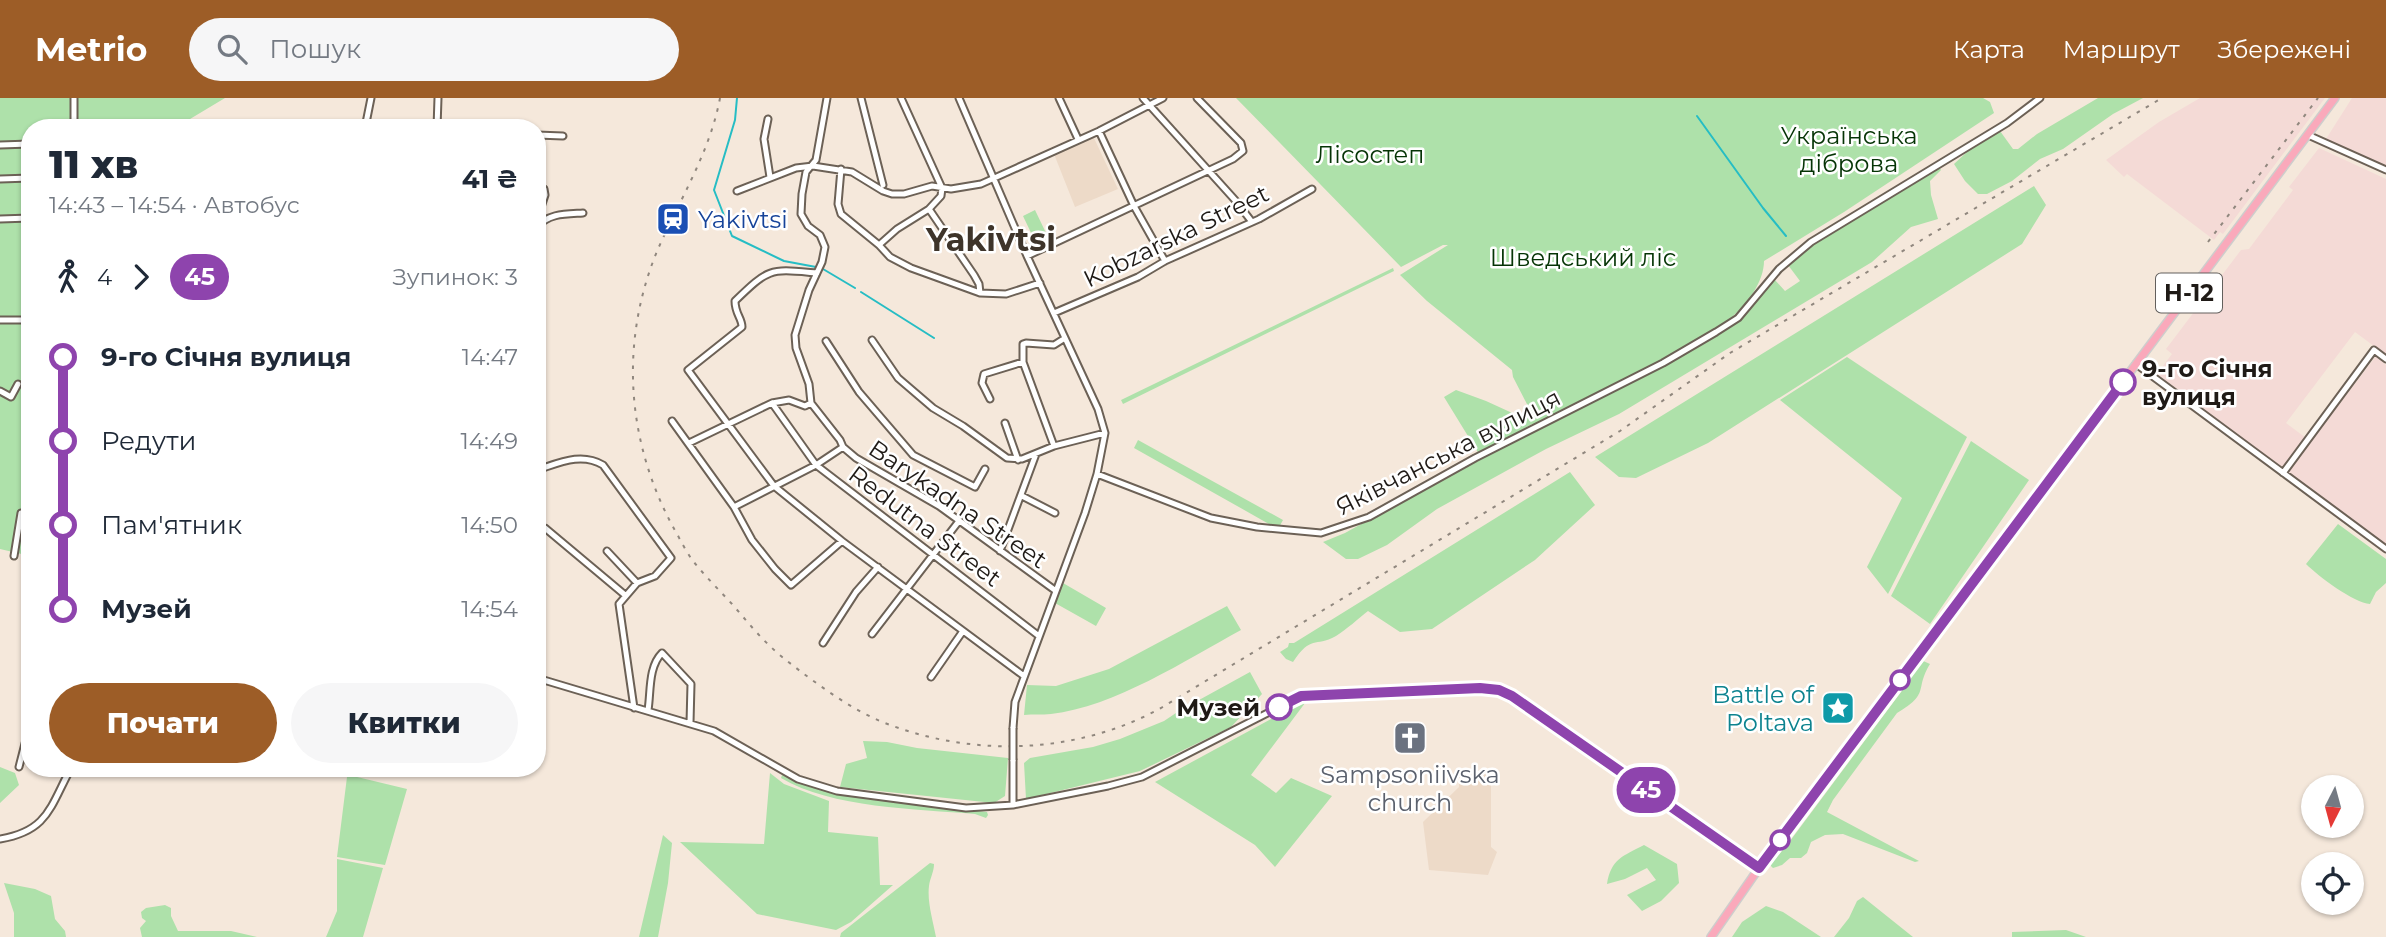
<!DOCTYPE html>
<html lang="uk">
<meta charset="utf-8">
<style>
body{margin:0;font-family:Montserrat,sans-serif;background:#f6f6f7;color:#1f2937;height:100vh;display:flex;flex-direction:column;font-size:26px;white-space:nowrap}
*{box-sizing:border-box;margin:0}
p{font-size:23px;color:#747a83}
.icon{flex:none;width:38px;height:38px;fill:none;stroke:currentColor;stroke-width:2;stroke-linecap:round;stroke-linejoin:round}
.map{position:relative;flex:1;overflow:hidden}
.side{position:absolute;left:21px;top:21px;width:525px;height:658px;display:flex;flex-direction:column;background:#fff;border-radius:28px;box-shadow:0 2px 5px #0004}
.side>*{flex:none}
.badge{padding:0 14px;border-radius:23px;font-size:24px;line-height:46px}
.needle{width:46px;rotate:186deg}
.tools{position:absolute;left:2301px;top:677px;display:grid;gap:14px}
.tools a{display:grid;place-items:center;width:63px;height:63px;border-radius:50%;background:#fff;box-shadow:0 2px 5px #0004;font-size:35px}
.map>.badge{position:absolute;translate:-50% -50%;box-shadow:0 0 0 4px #fff}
.legs{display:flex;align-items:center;gap:10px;height:77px;padding:0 28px;font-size:23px}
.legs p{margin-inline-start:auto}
.headline{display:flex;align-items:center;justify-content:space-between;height:119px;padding:0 28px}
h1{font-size:38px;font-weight:800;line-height:52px}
.button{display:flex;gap:14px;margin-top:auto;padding:14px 28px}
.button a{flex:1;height:80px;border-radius:42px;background:#9d5d27;color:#fff;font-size:28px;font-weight:800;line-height:80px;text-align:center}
.button a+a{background:#f6f6f7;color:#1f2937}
ul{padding:0 28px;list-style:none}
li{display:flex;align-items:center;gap:24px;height:84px;font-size:26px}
li i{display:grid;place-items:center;width:10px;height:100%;margin:0 9px;background:currentColor}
li i::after{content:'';width:18px;height:18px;margin:-9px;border:5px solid;border-radius:50%;background:#fff}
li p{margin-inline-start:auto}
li:first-child i{background:linear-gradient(#0000 50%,currentColor 0)}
li:last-child i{background:linear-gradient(currentColor 50%,#0000 0)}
header{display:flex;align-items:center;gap:42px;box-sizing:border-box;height:98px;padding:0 35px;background:#9d5d27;color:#fff}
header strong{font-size:33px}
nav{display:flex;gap:38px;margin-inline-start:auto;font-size:24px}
.search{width:490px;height:63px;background:#f6f6f7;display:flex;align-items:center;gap:18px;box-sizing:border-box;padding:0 24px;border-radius:38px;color:#747a83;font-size:26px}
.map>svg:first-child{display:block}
</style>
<header>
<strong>Metrio</strong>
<div class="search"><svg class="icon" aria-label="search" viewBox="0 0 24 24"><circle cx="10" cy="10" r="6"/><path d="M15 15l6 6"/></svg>Пошук</div>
<nav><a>Карта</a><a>Маршрут</a><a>Збережені</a></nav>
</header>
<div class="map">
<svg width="2386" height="839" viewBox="0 0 2386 839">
<rect width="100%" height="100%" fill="#f5e8db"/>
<path fill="#f4dad6" d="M2200 0H2325L2223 136 2220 134 2214 142 2127 76 2124 79 2106 62 2159 24Z
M2352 0H2386V68L2326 41Z
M2319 50 2386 81V257L2355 234 2286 325 2306 340 2283 371 2157 276 2172 256 2166 251 2241 152 2249 151 2293 92 2289 89Z
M2376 258 2386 267V447L2287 375Z"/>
<path fill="#eddac8" d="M1093 38 1118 91 1075 109 1054 56Z
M1491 673V749L1497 754 1488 777 1429 772 1423 724 1459 689V674Z"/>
<path fill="#aee1aa" d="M0 0H225L175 30H30V458L0 451Z
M1236 0H1983L1990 4 1994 15 1844 114 1764 163C1764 183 1748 205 1733 218 1718 231 1699 240 1682 250 1634 278 1583 302 1533 328L1532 326 1479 356 1444 299 1456 292 1486 303 1521 319 1530 312 1513 279 1512 272 1427 203 1400 177 1448 147H1443L1401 169Z
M2098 0H2143L2113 16 2063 51 2040 61 2012 83 1987 96H1978L1965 83 1954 66 1968 53 2000 33 2013 51H2018L2037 36Z
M1939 69 1941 72 1930 83 1931 97 1938 121 1911 129 1872 164 1619 316 1546 351 1437 411 1387 447 1358 461H1346L1323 444 1345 435 1477 362 1665 268 1739 222 1774 181 1785 193 1800 183 1788 167 1813 146Z
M2034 88 2046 107 2022 146 1708 345 1636 380 1619 379 1595 359Z
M1035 112 1046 135 1034 141 1023 118Z
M1393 170 1394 173 1123 306 1121 302Z
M1847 259 1967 339 1888 496 1867 469 1902 400 1780 302Z
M1138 342 1283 422 1278 431 1134 350Z
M1971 343 2029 382 1930 526 1891 498Z
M1570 374 1595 407 1535 462 1432 531 1400 534 1368 513C1358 521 1347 531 1336 538 1314 550 1312 536 1293 564L1286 561 1280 554 1288 549 1289 545H1294Z
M2338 426 2386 461V485L2376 494 2370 506C2354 505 2318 478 2306 466Z
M1063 485 1106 510 1096 528 1055 505Z
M1227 508 1241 532C1186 562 1114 609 1051 616 1042 617 1033 616 1024 617L1027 587 1056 588 1109 571Z
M1921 562 1930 566C1914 592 1931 595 1897 615L1833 702 1827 714 1919 763 1915 764 1843 736 1825 737 1811 744 1807 755 1801 760H1790L1782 767 1773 770 1770 767 1790 743 1901 594Z
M1250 574 1262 596 1231 629 1140 673 1026 701 1024 665 1030 660 1093 649 1120 641 1164 623 1179 613Z
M1308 601 1251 677 1276 695 1291 680 1332 698 1275 769 1255 747 1155 684Z
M863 643 887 644 917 650 1008 660 1005 698 994 705 840 689 846 666 867 660Z
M0 669 15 675 19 687 0 705Z
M770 675 784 686 829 703 828 734 878 739 880 787H893L851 824 836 832 757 816 680 744 764 746Z
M782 677 818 691 866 701 987 714 988 717 986 720 975 716C917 711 831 710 781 680Z
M353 678 407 691 385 767 337 759 347 679Z
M663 737 672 745 668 785 658 839H639Z
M1644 747 1677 766 1679 785 1661 803 1642 813 1627 797 1656 782 1647 770 1625 781 1607 786C1611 761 1623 758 1644 747Z
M337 761 383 770 363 839H326L337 813Z
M930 765 934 766C934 774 930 780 929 788 927 804 933 823 936 839H840L841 835Z
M4 785 35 791 51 798 55 821 65 833 66 839H14V815Z
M1863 799 1913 839H1834L1849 820 1857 803Z
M165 807 171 810V818L178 833H231L257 839H142L140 830 146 823 142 820 141 814 146 810Z
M1766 808 1783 814 1821 839H1732L1742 824Z
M2066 832 2086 839H2012V834Z"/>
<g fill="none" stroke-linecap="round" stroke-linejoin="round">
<path stroke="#26bdc4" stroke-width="2" d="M737 0 735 22 714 92 732 138 784 163 816 169
M1697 18 1763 110 1786 138
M823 171 855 190
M861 194 934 240"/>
<defs>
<path id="minor" d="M827 0 816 62 806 74 802 96 801 116 808 128 820 137 825 149 822 164 809 192 795 237 796 250 809 286 811 305 840 342 843 349 856 360 939 408 1056 493
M861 0 883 87
M901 0 942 90 941 98 929 111 974 177 979 186 980 195
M959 0 1027 158 1098 311 1105 335 1097 376 1085 415 1015 604 1013 630
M1059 0 1078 41
M1143 0 1235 102 1252 124
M768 21 764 41 770 79
M74 30V0
M365 30 371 0
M437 30 438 0
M1099 33 1134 108 1165 163
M537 37 563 38
M2308 37 2386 72
M0 47 30 46
M841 71 838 106 841 116 879 147 890 159 911 170 980 195 1006 196 1040 185
M0 81 30 80
M537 86 544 91 545 97 540 112V125
M737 93 796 70 813 68 852 74 883 93 892 96H904L932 88 951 91 981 86 1099 33 1163 0
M0 121 30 120
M537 129C549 115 566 116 583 115
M879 147 897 131 929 111
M1027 158 1233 61 1243 53 1241 45 1197 0
M817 175C770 171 770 169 735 203 735 216 742 220 742 229L688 272 774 388 842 443 1024 578
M1054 215 1138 179 1165 163 1259 121 1312 91
M0 222H30
M872 242 898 280 933 310 963 328 1007 360 1022 361 1054 348 1105 335
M826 243 859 294 913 357 975 389 985 371
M2136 266 2386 451
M0 293 11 299 18 286
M990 301 982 285 984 276 1023 264
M772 305 816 367 1039 538
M672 323 734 409 752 442 775 471 791 487 842 443
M1005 325 1018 362
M689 345 772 305 789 302 805 308 811 305
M1054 348 1023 264V246L1026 245 1054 247 1065 240
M537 372C559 365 581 354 603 367L671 460 655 478 637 485 619 506 634 610
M2283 375 2374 252 2386 261
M1097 376 1211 420 1257 429 1321 435 1369 419 1475 360 1663 265 1716 234 1738 220 1779 171 1811 144 2007 25 2040 0
M1022 398 1055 415
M734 409 816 367 843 349
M537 428 545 430 625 497
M607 453 637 485
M1000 453 1036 356
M14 458 21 415 30 417
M872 536 959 423
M823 545 856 494 878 469
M931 579 963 533
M537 580 714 633 798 681 837 693 966 710 1013 707 1108 688 1142 679 1301 598 1480 590 1499 592 1512 598 1759 770
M648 612C651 594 648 569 662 555L691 586 690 625
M19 669 30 626V617
M1013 707V662
M0 741C48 733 50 709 71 670"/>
<path id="major" d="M1711 839 1759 770 2335 0"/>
</defs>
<use href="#minor" stroke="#6c6156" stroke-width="9"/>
<use href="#major" stroke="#cecdcc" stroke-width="10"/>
<use href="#minor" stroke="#fff" stroke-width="5"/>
<use href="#major" stroke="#faa9bb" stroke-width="7"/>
<path stroke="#90877e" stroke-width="2" stroke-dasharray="3.5 7" stroke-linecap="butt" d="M720 0C710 54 680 101 658 151 641 191 632 236 633 280 634 335 650 389 677 436 682 445 687 455 693 463 705 478 719 492 732 506 745 521 757 536 771 549 780 558 790 565 800 573 824 591 852 611 880 623 970 660 1076 657 1161 610L1620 333 1730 255 2162 0
M2208 144 2318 0"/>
<defs>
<path id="minor-bridge" d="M1013 662V630"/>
</defs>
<use href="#minor-bridge" stroke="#6c6156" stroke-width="9" stroke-linecap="butt"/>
<use href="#minor-bridge" stroke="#fff" stroke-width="5"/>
</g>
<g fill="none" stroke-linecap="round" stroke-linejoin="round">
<defs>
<path id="line-1" d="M1279 609 1301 598 1480 590 1499 592 1512 598 1759 770 2123 284"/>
</defs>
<use href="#line-1" stroke="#fff" stroke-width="16"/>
<use href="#line-1" stroke="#8e44ad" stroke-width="10"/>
</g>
<defs>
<symbol id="station-square" viewBox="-11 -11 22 22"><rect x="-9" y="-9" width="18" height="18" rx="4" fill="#1a4fb4" stroke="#fff"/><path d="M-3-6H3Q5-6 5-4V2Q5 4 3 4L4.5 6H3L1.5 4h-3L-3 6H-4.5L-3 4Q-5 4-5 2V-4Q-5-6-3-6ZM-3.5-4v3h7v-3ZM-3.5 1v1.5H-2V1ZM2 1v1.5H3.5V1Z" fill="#fff"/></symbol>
<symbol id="sight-square" viewBox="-11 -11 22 22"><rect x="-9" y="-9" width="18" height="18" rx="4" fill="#0f9aa8" stroke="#fff"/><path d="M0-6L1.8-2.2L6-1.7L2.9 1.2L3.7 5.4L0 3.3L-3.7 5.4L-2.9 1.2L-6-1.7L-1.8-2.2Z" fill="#fff"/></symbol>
<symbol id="church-square" viewBox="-11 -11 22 22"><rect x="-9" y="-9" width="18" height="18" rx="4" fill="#6b7280" stroke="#fff"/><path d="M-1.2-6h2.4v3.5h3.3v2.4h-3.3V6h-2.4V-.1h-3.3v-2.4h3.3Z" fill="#fff"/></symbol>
</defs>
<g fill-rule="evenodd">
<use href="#station-square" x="654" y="102" width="38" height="38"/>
<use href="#sight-square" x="1819" y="591" width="38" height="38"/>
<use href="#church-square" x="1391" y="621" width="38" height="38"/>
</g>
<g fill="#fff" stroke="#8e44ad" stroke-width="3.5">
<circle cx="2123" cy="284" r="12"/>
<circle cx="1900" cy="582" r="9"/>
<circle cx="1279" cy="609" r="12"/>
<circle cx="1780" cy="742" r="9"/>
</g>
<g text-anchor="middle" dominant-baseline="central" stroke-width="5" stroke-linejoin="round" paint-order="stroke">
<rect fill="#fff" stroke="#625f5c" stroke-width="2" x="2156" y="175.5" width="66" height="39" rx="5"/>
<g font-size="23" font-weight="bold" fill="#1f1a16">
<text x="2189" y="195">Н-12</text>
</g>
<g font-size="24" fill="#053405" stroke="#fff">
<text x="1849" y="37">Українська<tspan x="1849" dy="28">діброва</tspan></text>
<text x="1370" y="56">Лісостеп</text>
<text x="1583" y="159">Шведський ліс</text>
</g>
<g font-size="24" fill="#164399" stroke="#fff" text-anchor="start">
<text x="698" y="121">Yakivtsi</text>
</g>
<g font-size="24" fill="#1f1a16" stroke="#fff">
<text transform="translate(1176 138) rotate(-26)">Kobzarska Street</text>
<text transform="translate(1448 354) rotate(-27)">Яківчанська вулиця</text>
<text transform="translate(958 406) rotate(34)">Barykadna Street</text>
<text transform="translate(925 428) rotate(37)">Redutna Street</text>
</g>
<g font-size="24" font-weight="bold" fill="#1f1a16" stroke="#fff" text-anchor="start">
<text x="2142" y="270">9-го Січня<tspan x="2142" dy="28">вулиця</tspan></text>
<text x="1260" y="609" text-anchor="end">Музей</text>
</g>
<g font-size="24" fill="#0d838f" stroke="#fff" text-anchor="end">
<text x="1814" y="596">Battle of<tspan x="1814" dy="28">Poltava</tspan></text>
</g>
<g font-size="24" fill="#5b616d" stroke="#fff">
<text x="1410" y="676">Sampsoniivska<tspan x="1410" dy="28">church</tspan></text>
</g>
<g font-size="32" font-weight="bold" fill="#3e342a" stroke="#fff">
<text x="991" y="141">Yakivtsi</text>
</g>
</g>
</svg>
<div class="tools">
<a><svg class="needle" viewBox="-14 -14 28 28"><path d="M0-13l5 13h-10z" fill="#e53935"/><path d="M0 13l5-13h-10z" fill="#747a83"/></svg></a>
<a><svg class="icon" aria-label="locate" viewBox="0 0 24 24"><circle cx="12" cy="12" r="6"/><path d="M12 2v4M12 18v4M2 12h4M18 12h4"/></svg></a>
</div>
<b class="badge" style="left:1646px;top:692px;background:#8e44ad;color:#fff">45</b>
<section class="side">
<div class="headline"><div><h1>11 хв</h1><p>14:43 – 14:54 · Автобус</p></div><b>41 ₴</b></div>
<div class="legs"><svg class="icon" aria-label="walk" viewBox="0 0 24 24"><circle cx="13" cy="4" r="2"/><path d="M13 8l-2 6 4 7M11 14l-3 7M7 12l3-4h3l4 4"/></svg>4<svg class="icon" aria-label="forward" viewBox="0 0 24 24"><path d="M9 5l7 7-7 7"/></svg><b class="badge" style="background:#8e44ad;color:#fff">45</b><p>Зупинок: 3</p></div>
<ul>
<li><i style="color:#8e44ad"></i><b>9-го Січня вулиця</b><p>14:47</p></li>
<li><i style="color:#8e44ad"></i><span>Редути</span><p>14:49</p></li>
<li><i style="color:#8e44ad"></i><span>Пам'ятник</span><p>14:50</p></li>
<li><i style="color:#8e44ad"></i><b>Музей</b><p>14:54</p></li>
</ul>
<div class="button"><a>Почати</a><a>Квитки</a></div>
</section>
</div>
